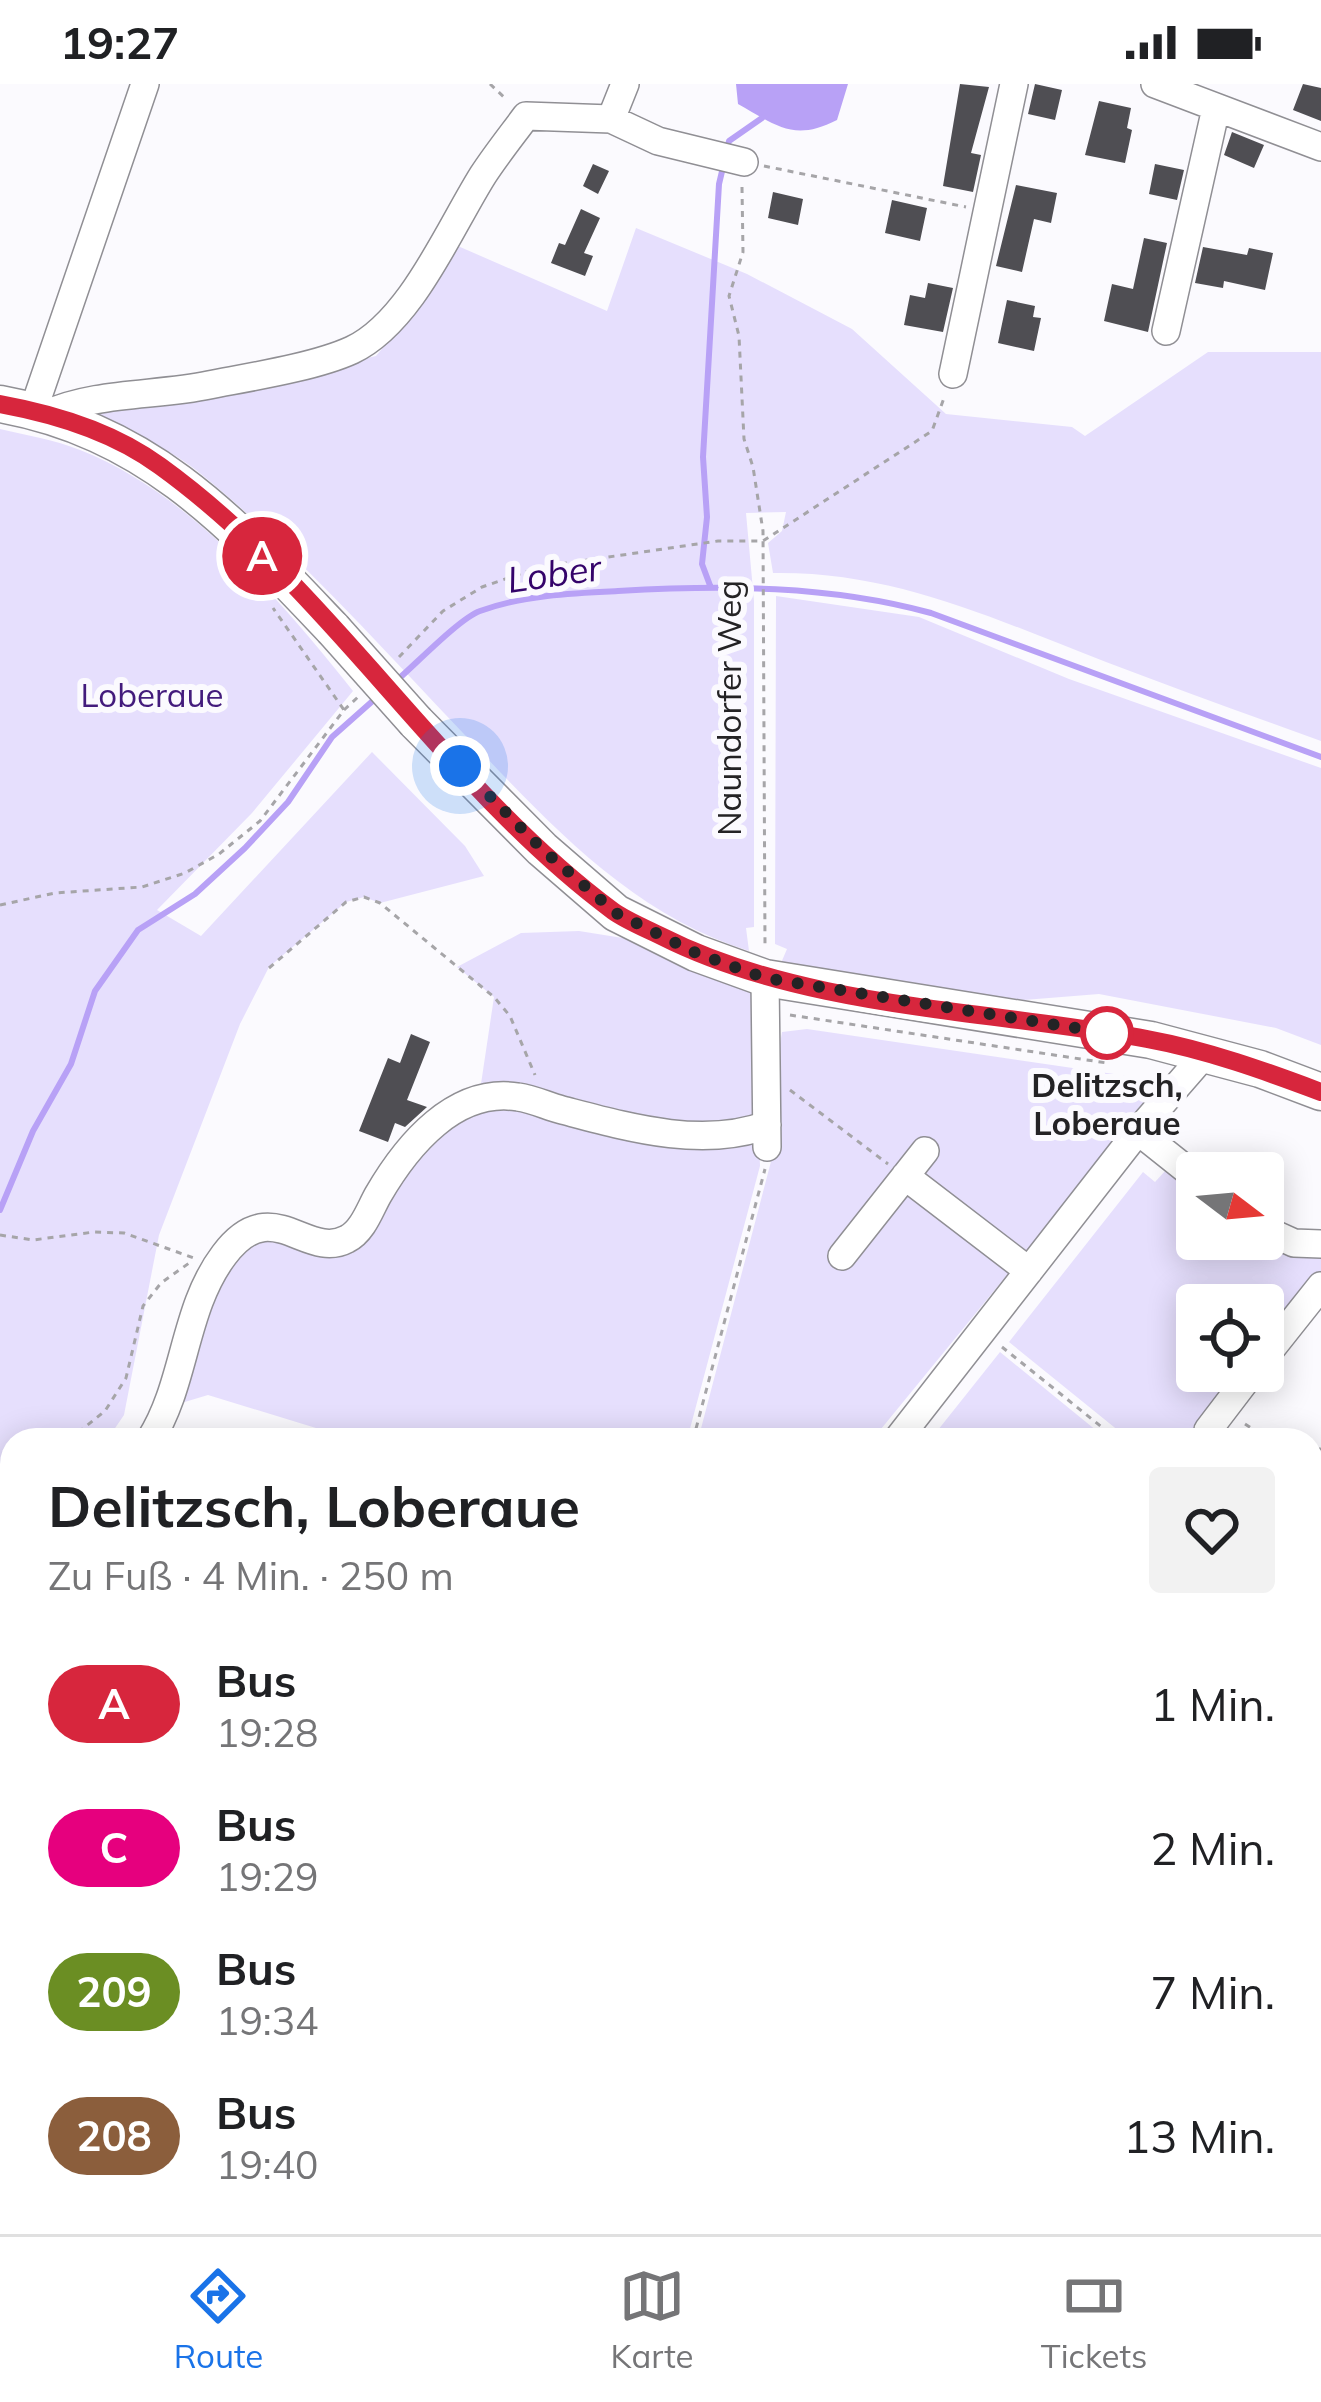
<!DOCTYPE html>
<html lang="de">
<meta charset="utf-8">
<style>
body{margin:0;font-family:Mulish,sans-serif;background:#f2f2f2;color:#202124;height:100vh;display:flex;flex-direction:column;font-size:45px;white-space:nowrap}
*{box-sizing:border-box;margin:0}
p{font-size:39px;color:#757577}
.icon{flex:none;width:66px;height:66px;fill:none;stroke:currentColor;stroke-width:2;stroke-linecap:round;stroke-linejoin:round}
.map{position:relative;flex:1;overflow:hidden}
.drawer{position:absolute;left:0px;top:1344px;width:1323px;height:807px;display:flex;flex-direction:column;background:#fff;border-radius:36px 36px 0 0;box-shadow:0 6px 30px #0003}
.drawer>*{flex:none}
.badge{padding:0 24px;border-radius:39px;font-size:42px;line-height:78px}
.needle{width:78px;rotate:106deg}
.tools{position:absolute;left:1176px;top:1068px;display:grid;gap:24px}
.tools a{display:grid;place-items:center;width:108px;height:108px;border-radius:12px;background:#fff;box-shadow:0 6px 30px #0003;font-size:60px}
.you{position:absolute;width:60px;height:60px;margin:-30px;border:9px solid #fff;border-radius:50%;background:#1a73e8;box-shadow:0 0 0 18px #1a73e833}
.map>.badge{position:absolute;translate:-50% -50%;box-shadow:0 0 0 6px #fff}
.round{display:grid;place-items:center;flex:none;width:126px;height:126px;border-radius:12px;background:#f2f2f2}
.head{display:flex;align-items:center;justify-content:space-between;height:204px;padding:0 48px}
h1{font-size:57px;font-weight:700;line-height:90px}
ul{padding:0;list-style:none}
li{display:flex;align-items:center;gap:36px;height:144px;padding:0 48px}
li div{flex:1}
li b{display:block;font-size:45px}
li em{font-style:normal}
li .badge{min-width:132px;font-weight:700;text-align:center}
.status{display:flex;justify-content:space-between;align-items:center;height:84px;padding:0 60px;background:#fff;direction:ltr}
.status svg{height:33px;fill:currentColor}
.menu{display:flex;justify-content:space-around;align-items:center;height:168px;border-top:3px solid #e0e0e0;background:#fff;font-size:33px;color:#757577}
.menu a{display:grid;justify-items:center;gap:6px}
.menu .on{color:#1a73e8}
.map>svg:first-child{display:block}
</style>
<div class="status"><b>19:27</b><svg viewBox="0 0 49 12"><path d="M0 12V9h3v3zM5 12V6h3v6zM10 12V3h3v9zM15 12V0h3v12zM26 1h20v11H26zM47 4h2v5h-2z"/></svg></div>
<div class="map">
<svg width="1321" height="2150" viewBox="0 0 1321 2150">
<rect width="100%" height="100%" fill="#fbfafe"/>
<path fill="#e6dffd" d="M636 144 747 190 852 245 946 330 1072 343 1085 352 1208 268H1321V657C1249 631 1177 605 1106 578 994 535 895 487 773 489L768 459 782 447 786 428 746 429 754 517V843L746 844 749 867C629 829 548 738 463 649 377 559 293 464 196 386 167 363 126 347 92 330L163 321 376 272 426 212 451 159 607 227Z
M0 345C26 351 55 356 80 366 190 409 281 517 353 607L252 729 157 826 201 852 372 668 465 762 484 792 380 819 364 813 346 818 269 883 240 940 159 1151 124 1331 107 1356H12V1524L0 1549Z
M776 512 919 533 1069 595 1321 684V961L1276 944 1099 910 1024 916 853 893 781 879 787 865 775 860Z
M579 847 629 855 750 905 755 926 760 1082 687 1356H355L208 1311 178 1320 204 1219 256 1151 326 1164 461 1026 519 1013 481 1000 494 913 457 883 521 849Z
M807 945 1155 996 1160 1004 872 1356H698L779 1047 776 984 782 948Z
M1166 1086 1197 1111V1155H1251L1290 1173H1321V1198L1263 1269V1221H1197V1287H1249L1194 1356H1130L1009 1258 1143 1088 1155 1098Z
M1000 1268 1108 1356H930Z"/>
<path fill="#b8a1f6" d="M736 0H848L837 36C794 58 777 42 738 20Z"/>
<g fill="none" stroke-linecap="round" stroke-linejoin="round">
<path stroke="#b8a1f6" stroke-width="6" d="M726 67 729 57 762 34
M711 504 702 480 707 433 703 373 719 100 724 79
M395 598C415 581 460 534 480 527 523 511 574 509 618 507 723 501 829 501 931 529L1321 673
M0 1126 33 1047 71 980 95 907 138 846 195 810 245 764 288 718 332 653 376 614"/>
</g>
<path fill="#4f4e53" d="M960 0 989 3 971 69 981 71 973 108 943 102Z
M1035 0 1062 6 1055 36 1028 30Z
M1303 0 1321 4V37L1293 26Z
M1099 17 1131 24 1127 44 1132 46 1125 79 1085 71Z
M1232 48 1264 61 1254 84 1224 71Z
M593 80 609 87 598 110 583 102Z
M1155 80 1184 86 1177 116 1149 110Z
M1016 101 1057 109 1051 139 1034 135 1022 188 996 182Z
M773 108 803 115 798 141 768 134Z
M892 116 927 124 920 157 885 149Z
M581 125 600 134 584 169 593 172 585 192 551 179 559 159 565 161Z
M1144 154 1167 159 1148 248 1104 237 1112 200 1133 205Z
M1203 163 1247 171 1249 164 1273 169 1265 206 1224 197 1223 204 1195 199Z
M928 199 953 204 943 248 904 241 910 211 925 214Z
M1007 216 1035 222 1033 233 1041 234 1034 267 998 259Z
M411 950 430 958 407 1016 427 1023 405 1043 395 1039 388 1058 359 1047 388 974 400 979Z"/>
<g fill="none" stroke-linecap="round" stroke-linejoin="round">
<defs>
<path id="minor" d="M1155 0 1321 63
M611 35 625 0
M1166 247 1216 24
M953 290 1014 0
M33 327 145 0
M47 330C95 308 157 312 209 301 250 293 315 283 352 266 411 238 449 145 483 91 496 71 512 51 526 32L611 35 658 57 744 78
M765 894 767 1063
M1138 1047 1197 1094
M905 1092 1029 1187
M1263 1145 1294 1159 1321 1160
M842 1172 925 1067
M1263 1275 1321 1202
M1208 1346 1253 1287
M150 1356C186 1300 183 1225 224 1171 272 1107 306 1177 347 1155 363 1147 370 1125 378 1111 407 1061 455 1003 518 1013 533 1015 547 1022 562 1026 627 1043 702 1065 767 1041
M897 1356 1138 1047 1205 970
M1311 1401 1321 1408
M0 1629 12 1603
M1311 1706 1321 1692
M1311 1800 1321 1791
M0 1855 12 1860
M0 2116 12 2120
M66 2139 97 2150
M1199 2139 1206 2150
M485 2150 487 2139
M903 2150 916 2139"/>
<path id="major" d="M0 320C150 347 233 440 333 545
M416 638 542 765 616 829 696 869 765 894 1151 956 1260 985 1321 1008"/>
</defs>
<use href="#minor" stroke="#908f94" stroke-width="30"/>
<use href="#major" stroke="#908f94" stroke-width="39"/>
<path stroke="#a6a5a8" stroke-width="3" stroke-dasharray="6 6" stroke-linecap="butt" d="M490 0 506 15
M764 82 966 123
M742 103 743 168 729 212 739 252 744 355 753 383 763 447 765 862
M399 573 443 527 482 503 540 483 718 457H763L932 347 944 314
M344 626 358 613
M0 821 55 809 142 803 185 789 219 770 260 737 344 626 273 524
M269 884 346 818 364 813 380 819 494 913 510 932 535 991
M790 931 1107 979
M790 1006 888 1080
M0 1151 33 1156 94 1148 124 1149 194 1174
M1002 1263 1118 1356
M1245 1340 1269 1356
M69 1356 105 1327 126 1294 143 1222 161 1199 192 1177
M693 1356 765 1085
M1311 1372 1321 1378
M1312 1375 1321 1364
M0 1425 12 1406
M1311 1442 1321 1430
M1311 1511 1321 1519
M1311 1544 1321 1532
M0 1654 12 1660
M1311 1890 1321 1883
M1311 1973 1321 1966
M1311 2058 1321 2066
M1311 2114 1321 2129
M1159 2139 1167 2150
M1041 2150 1066 2139"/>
<use href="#minor" stroke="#fff" stroke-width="27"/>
<use href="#major" stroke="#fff" stroke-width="36"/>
<defs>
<path id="major-bridge" d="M333 545 416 638"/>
</defs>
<use href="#major-bridge" stroke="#908f94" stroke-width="39" stroke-linecap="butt"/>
<use href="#major-bridge" stroke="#fff" stroke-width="36"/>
</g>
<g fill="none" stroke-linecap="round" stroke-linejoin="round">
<defs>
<path id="line" d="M0 320C55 330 114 348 160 382 332 506 442 700 613 827 627 837 645 844 661 852 805 925 990 926 1147 955 1207 966 1265 987 1321 1008"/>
</defs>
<use href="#line" stroke="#fff" stroke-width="27"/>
<use href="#line" stroke="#d7263d" stroke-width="18"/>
<path stroke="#242325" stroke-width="12" stroke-dasharray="0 21.6" d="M460 682 542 765 616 829 696 869 765 894 1107 949"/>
</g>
<circle fill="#fff" stroke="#d7263d" stroke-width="6" cx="1107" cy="949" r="24"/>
<g text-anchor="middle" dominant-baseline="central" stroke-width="12" stroke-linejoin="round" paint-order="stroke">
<g font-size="33" fill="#431b7c" stroke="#fbfafe">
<text x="152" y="610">Loberaue</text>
</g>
<g font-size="33" fill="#242325" stroke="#fbfafe">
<text transform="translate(728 624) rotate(-90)">Naundorfer Weg</text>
</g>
<g font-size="33" font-weight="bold" fill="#242325" stroke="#fbfafe">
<text x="1107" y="1000">Delitzsch,<tspan x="1107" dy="38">Loberaue</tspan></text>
</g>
<g font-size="36" font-style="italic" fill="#34036a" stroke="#fbfafe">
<text transform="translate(554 489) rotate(-8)">Lober</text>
</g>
</g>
</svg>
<div class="tools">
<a><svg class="needle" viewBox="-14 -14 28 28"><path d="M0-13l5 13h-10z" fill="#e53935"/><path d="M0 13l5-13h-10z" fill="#757577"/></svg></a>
<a><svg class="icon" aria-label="locate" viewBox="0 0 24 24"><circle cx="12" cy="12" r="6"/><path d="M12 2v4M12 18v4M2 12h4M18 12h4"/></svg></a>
</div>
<div class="you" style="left:460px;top:682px"></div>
<b class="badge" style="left:262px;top:472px;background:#d7263d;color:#fff">A</b>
<section class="drawer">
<div class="head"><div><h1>Delitzsch, Loberaue</h1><p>Zu Fuß · 4 Min. · 250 m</p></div><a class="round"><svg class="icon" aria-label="heart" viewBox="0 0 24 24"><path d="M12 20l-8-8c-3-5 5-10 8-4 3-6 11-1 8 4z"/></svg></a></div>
<ul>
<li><span class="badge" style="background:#d7263d;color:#fff">A</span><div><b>Bus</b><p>19:28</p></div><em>1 Min.</em></li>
<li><span class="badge" style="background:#e6007e;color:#fff">C</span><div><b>Bus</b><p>19:29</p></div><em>2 Min.</em></li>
<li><span class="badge" style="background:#6b8e23;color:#fff">209</span><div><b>Bus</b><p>19:34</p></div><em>7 Min.</em></li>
<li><span class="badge" style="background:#8b5e3c;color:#fff">208</span><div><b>Bus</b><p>19:40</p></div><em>13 Min.</em></li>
</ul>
</section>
</div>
<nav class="menu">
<a class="on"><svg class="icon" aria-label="directions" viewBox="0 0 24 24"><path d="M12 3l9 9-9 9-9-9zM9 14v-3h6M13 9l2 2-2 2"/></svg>Route</a>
<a><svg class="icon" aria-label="map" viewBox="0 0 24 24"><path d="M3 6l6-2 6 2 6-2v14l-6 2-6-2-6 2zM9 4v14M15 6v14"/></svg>Karte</a>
<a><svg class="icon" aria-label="tickets" viewBox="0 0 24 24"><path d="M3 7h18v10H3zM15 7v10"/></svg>Tickets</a>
</nav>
